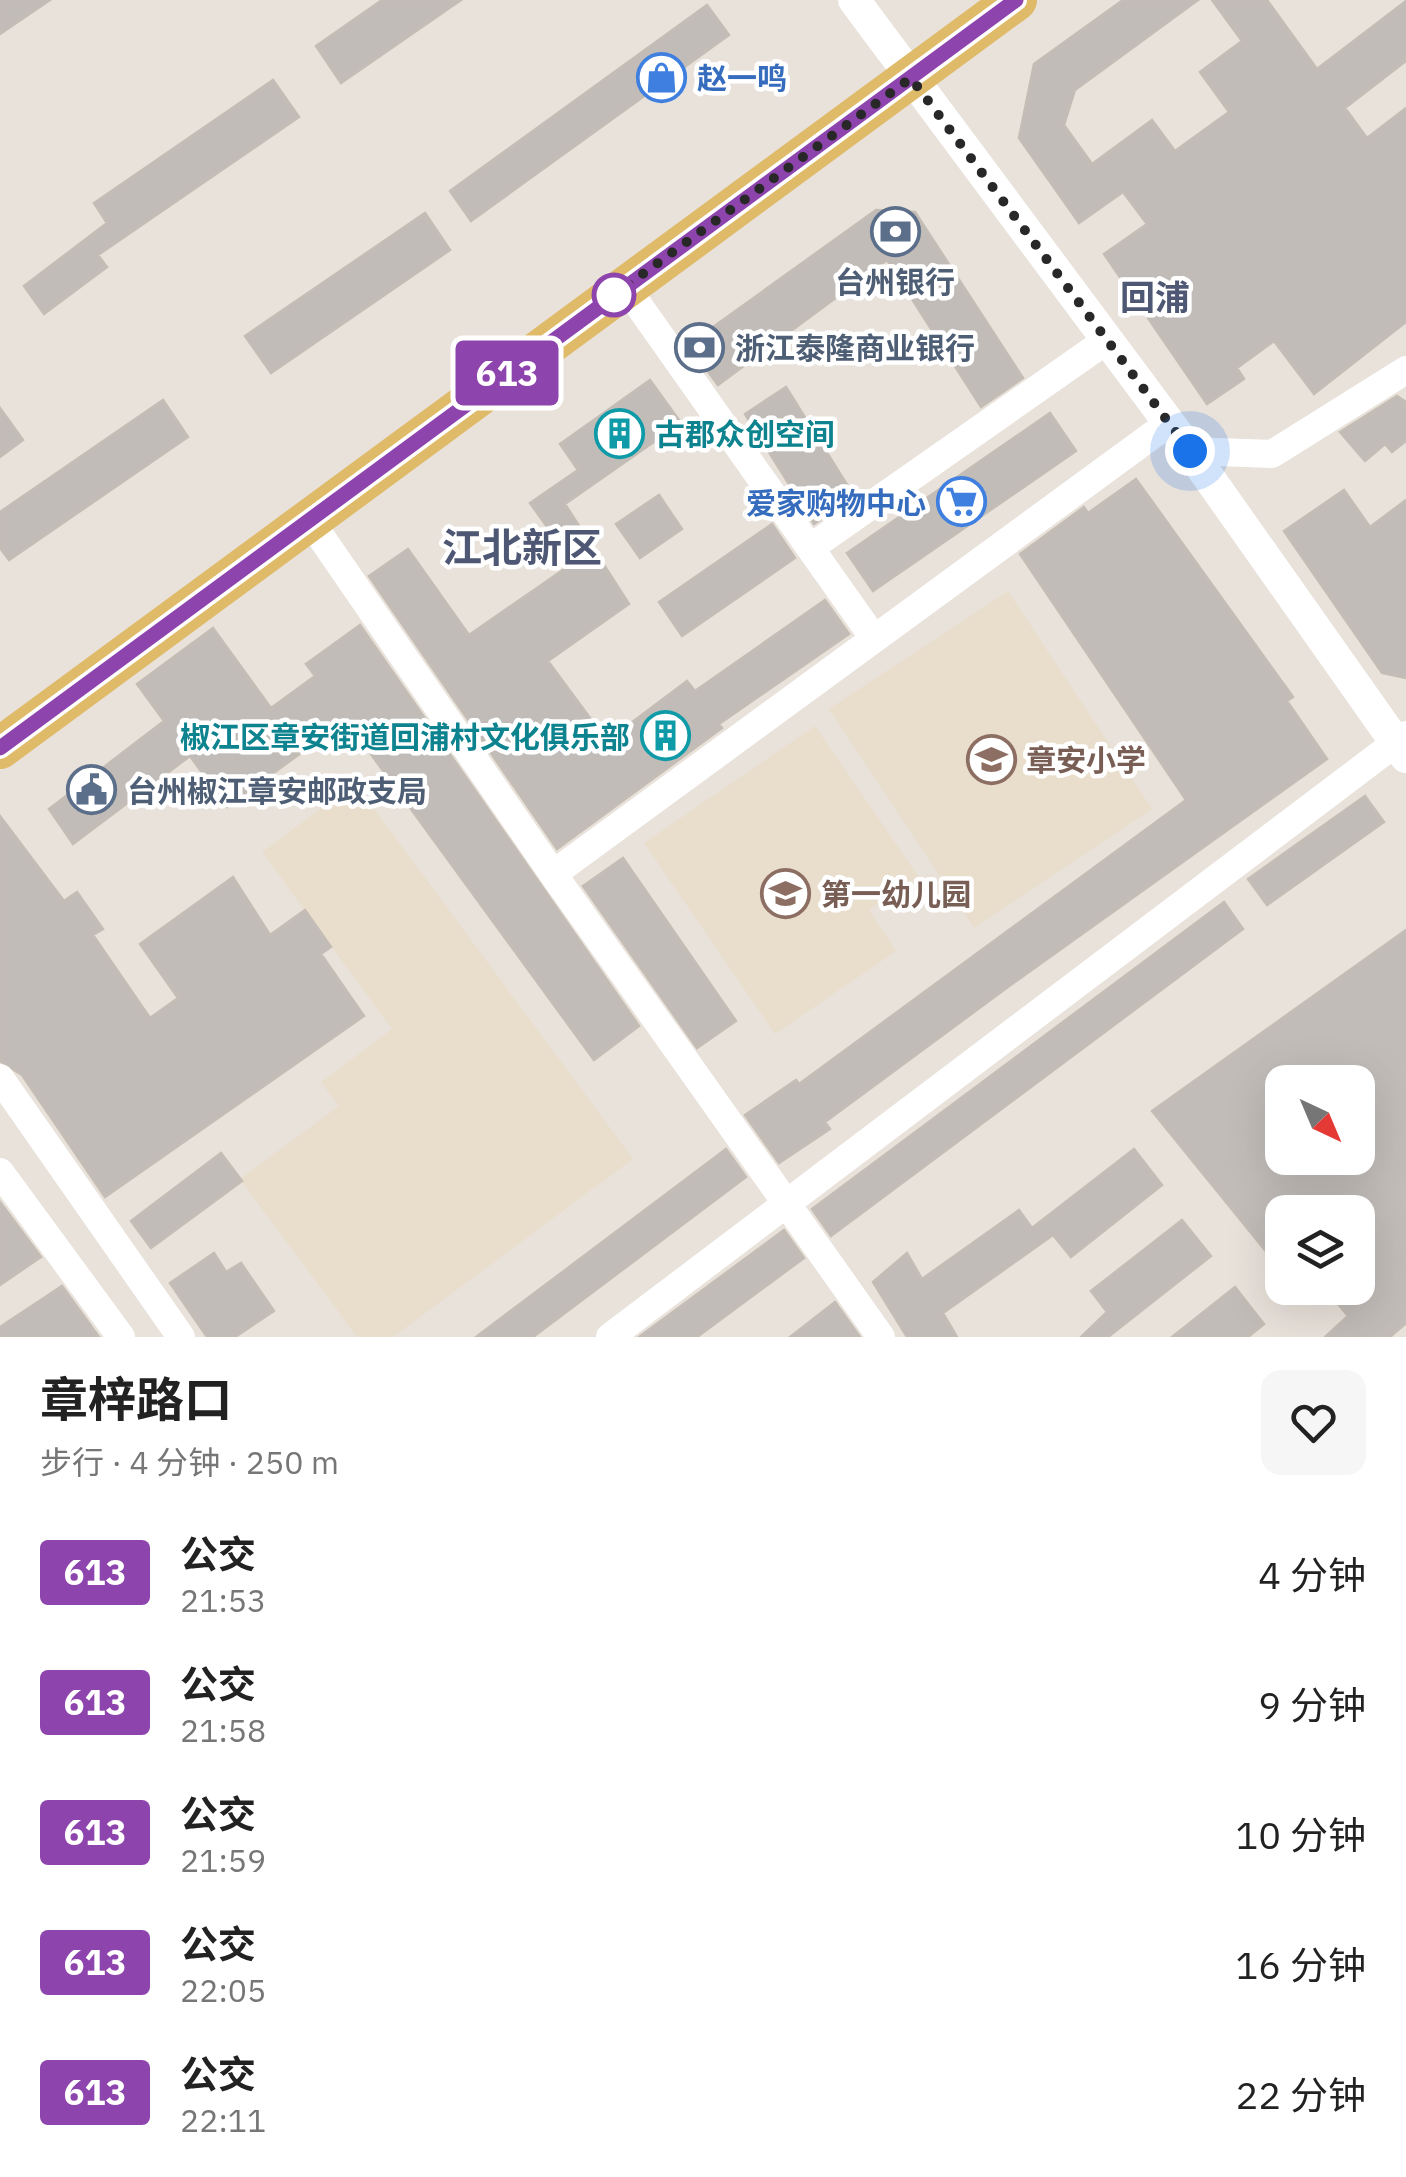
<!DOCTYPE html>
<html lang="zh">
<meta charset="utf-8">
<style>
body{margin:0;font-family:"IBM Plex Sans","Noto Sans SC",sans-serif;background:#f6f6f6;color:#222;height:100vh;display:flex;flex-direction:column;font-size:38px;white-space:nowrap}
*{box-sizing:border-box;margin:0}
p{font-size:32px;color:#767676}
.icon{flex:none;width:55px;height:55px;fill:none;stroke:currentColor;stroke-width:2;stroke-linecap:round;stroke-linejoin:round}
.map{position:relative;height:1337px;overflow:hidden}
.drawer{display:flex;flex-direction:column;background:#fff;flex:1}
.drawer>*{flex:none}
.badge{padding:0 20px;border-radius:8px;font-size:35px;line-height:65px}
.needle{width:65px;rotate:136deg}
.tools{position:absolute;left:1265px;top:1065px;display:grid;gap:20px}
.tools a{display:grid;place-items:center;width:110px;height:110px;border-radius:20px;background:#fff;box-shadow:0 10px 40px #0002;font-size:50px}
.you{position:absolute;width:50px;height:50px;margin:-25px;border:8px solid #fff;border-radius:50%;background:#1a73e8;box-shadow:0 0 0 15px #1a73e833}
.map>.badge{position:absolute;translate:-50% -50%;box-shadow:0 0 0 5px #fff}
.round{display:grid;place-items:center;flex:none;width:105px;height:105px;border-radius:20px;background:#f6f6f6}
.summary{display:flex;align-items:center;justify-content:space-between;height:170px;padding:0 40px}
h1{font-size:48px;font-weight:700;line-height:75px}
ul{padding:0;list-style:none}
li{display:flex;align-items:center;gap:30px;height:130px;padding:0 40px}
li div{flex:1}
li b{display:block;font-size:38px}
li em{font-style:normal}
li .badge{min-width:110px;font-weight:700;text-align:center}
.map>svg:first-child{display:block}
</style>
<div class="map">
<svg width="1406" height="1337" viewBox="0 0 1406 1337">
<rect width="100%" height="100%" fill="#e9e2db"/>
<path fill="#e9ddcc" d="M1008 591 1152 809 974 928 829 709Z
M815 726 918 876 869 910 896 951 775 1034 644 843Z
M355 783 633 1159 393 1337H357L240 1179 339 1106 321 1082 392 1029 262 852Z"/>
<path fill="#c1bcb8" stroke="#c4bdb5" stroke-width="2.5" fill-rule="evenodd" d="M0 0H50L0 34Z
M382 0H461L341 83 316 46Z
M1123 0H1198L1075 90 1064 125 1092 164 1152 120 1175 151 1229 112 1200 72 1242 41 1212 0H1267L1317 69 1406 1V61L1345 108 1367 138 1406 108V322L1314 394 1274 341 1237 368 1244 379 1207 404 1104 254 1147 224 1123 192 1079 223 1019 138 1034 64Z
M707 5 729 35 471 221 450 191Z
M273 80 299 117 98 255 107 267 44 314 24 286 107 223 94 203Z
M876 210 915 212 1023 378 981 407 887 260 718 385 688 345Z
M425 213 450 250 271 373 245 336Z
M650 380 681 423 565 504 629 604 548 661 607 741 687 681 695 691 825 600 849 634 719 724 722 728 557 849 369 576 408 549 469 635 573 563 530 503 578 470 560 444Z
M786 387 854 496 814 524 745 414Z
M1397 396 1406 402V441L1392 452 1385 444 1365 461 1340 432Z
M163 400 188 437 9 560 0 548V512Z
M0 408 23 440 0 457Z
M1050 413 1076 451 873 591 847 553Z
M1136 479 1293 697 1287 701 1327 759 1012 984 825 1122 830 1129 779 1163 745 1115 796 1080 799 1084 1186 800 1020 554 1084 507 1088 513Z
M1344 490 1370 527 1406 500V678L1382 673 1284 531Z
M659 495 682 529 640 558 616 524Z
M772 524 795 558 682 636 659 602Z
M360 625 639 1026 594 1060 346 720 227 807 190 756 73 844 49 809 164 721 137 684 213 628 271 708 315 676 306 664Z
M1365 796 1384 822 1267 905 1248 879Z
M0 816 64 901 77 892 103 929 93 935 150 1018 178 998 140 944 233 877 270 935 305 910 331 947 321 954 364 1016 105 1197 22 1075 0 1061Z
M623 858 736 1021 697 1048 583 886Z
M1224 902 1243 929 831 1236 812 1209Z
M1406 930V1323L1390 1337H1325L1348 1316 1325 1288H1358V1212H1282V1271L1152 1111ZM1282 1082H1358V1158H1282Z
M726 1149 746 1177 533 1337H476Z
M1134 1149 1162 1185 1071 1257 1053 1235 943 1313 957 1337H907L873 1282 907 1253 922 1279 1019 1210 1032 1228Z
M221 1153 242 1181 151 1248 131 1221Z
M0 1202 41 1257 0 1285Z
M1182 1220 1211 1256 1108 1337H1081L1107 1312 1091 1291Z
M784 1230 804 1258 697 1337H639Z
M214 1253 226 1272 241 1263 274 1311 235 1337H207L170 1283Z
M62 1286 99 1337H0V1327Z
M1235 1287 1264 1324 1248 1337H1172Z
M835 1302 860 1337H790Z"/>
<g fill="none" stroke-linecap="round" stroke-linejoin="round">
<path stroke="#fff" stroke-width="28" d="M625 286 873 637
M1190 451 1272 454 1406 370
M308 518 553 874 881 1337
M810 548 1107 340
M553 874 1169 423
M0 1078 181 1337
M0 1172 121 1337
M610 1337 1406 735"/>
<path stroke="#fff" stroke-width="32" d="M854 0 1190 451 1406 757"/>
<path stroke="#dfbb69" stroke-width="42" d="M0 748 1016 0"/>
</g>
<g fill="none" stroke-linecap="round" stroke-linejoin="round">
<defs>
<path id="line" d="M0 748 1016 0"/>
</defs>
<use href="#line" stroke="#fff" stroke-width="22"/>
<use href="#line" stroke="#8e44ad" stroke-width="15"/>
<path stroke="#282828" stroke-width="10" stroke-dasharray="0 18" d="M614 295 911 78 1190 451"/>
</g>
<defs>
<symbol id="shop-ring" viewBox="-11 -11 22 22"><circle r="9.5" fill="#fff" stroke="#3f7fe0" stroke-width="1.5"/><path d="M-5-2.5h2.3a2.7 3.5 0 0 1 5.4 0H5L5.5 6h-11ZM-1.5-2.5h3a1.5 2.3 0 0 0-3 0Z" fill="#3f7fe0"/></symbol>
<symbol id="bank-ring" viewBox="-11 -11 22 22"><circle r="9.5" fill="#fff" stroke="#5c6f8a" stroke-width="1.5"/><path d="M-6-4H6V4H-6ZM0-2.3a2.3 2.3 0 1 0 0 4.6a2.3 2.3 0 1 0 0-4.6Z" fill="#5c6f8a"/></symbol>
<symbol id="building-ring" viewBox="-11 -11 22 22"><circle r="9.5" fill="#fff" stroke="#0f9aa8" stroke-width="1.5"/><path d="M-4-6H4V6H1V3H-1V6H-4ZM-2.5-4.3h1.7v1.8h-1.7ZM.8-4.3h1.7v1.8H.8ZM-2.5-1h1.7V.8h-1.7ZM.8-1h1.7V.8H.8Z" fill="#0f9aa8"/></symbol>
<symbol id="supermarket-ring" viewBox="-11 -11 22 22"><circle r="9.5" fill="#fff" stroke="#3f7fe0" stroke-width="1.5"/><path d="M-6-5.5h2.5l.6 2H6L4.5 2H-2.5L-4.4-4H-6ZM-1.5 3.2a1.3 1.3 0 1 0 .1 0ZM3 3.2a1.3 1.3 0 1 0 .1 0Z" fill="#3f7fe0"/></symbol>
<symbol id="school-ring" viewBox="-11 -11 22 22"><circle r="9.5" fill="#fff" stroke="#8d6e63" stroke-width="1.5"/><path d="M0-5L7-2L0 1L-7-2ZM-4 1L0 2.5L4 1V4Q0 6-4 4Z" fill="#8d6e63"/></symbol>
<symbol id="civic-ring" viewBox="-11 -11 22 22"><circle r="9.5" fill="#fff" stroke="#5c6f8a" stroke-width="1.5"/><path d="M-.6-6.5H3V-4.5H.6V-3L4-1V1h2V6H-6V1h2V-1L-.6-3ZM-1.2 2.5V6h2.4V2.5Z" fill="#5c6f8a"/></symbol>
</defs>
<g fill-rule="evenodd">
<use href="#shop-ring" x="634" y="50" width="55" height="55"/>
<use href="#bank-ring" x="868" y="204" width="55" height="55"/>
<use href="#bank-ring" x="672" y="320" width="55" height="55"/>
<use href="#building-ring" x="592" y="406" width="55" height="55"/>
<use href="#supermarket-ring" x="934" y="474" width="55" height="55"/>
<use href="#building-ring" x="638" y="708" width="55" height="55"/>
<use href="#school-ring" x="964" y="732" width="55" height="55"/>
<use href="#civic-ring" x="64" y="762" width="55" height="55"/>
<use href="#school-ring" x="758" y="866" width="55" height="55"/>
</g>
<circle fill="#fff" stroke="#8e44ad" stroke-width="5" cx="614" cy="295" r="20"/>
<g text-anchor="middle" dominant-baseline="central" stroke-width="9" stroke-linejoin="round" paint-order="stroke">
<g font-size="30" font-weight="bold" fill="#366cbe" stroke="#fff" text-anchor="start">
<text x="697" y="77">赵一鸣</text>
<text x="926" y="502" text-anchor="end">爱家购物中心</text>
</g>
<g font-size="30" font-weight="bold" fill="#4e5e75" stroke="#fff" text-anchor="start">
<text x="895" y="281" text-anchor="middle">台州银行</text>
<text x="735" y="347">浙江泰隆商业银行</text>
<text x="127" y="790">台州椒江章安邮政支局</text>
</g>
<g font-size="30" font-weight="bold" fill="#0d838f" stroke="#fff" text-anchor="start">
<text x="655" y="433">古郡众创空间</text>
<text x="630" y="736" text-anchor="end">椒江区章安街道回浦村文化俱乐部</text>
</g>
<g font-size="30" font-weight="bold" fill="#785e54" stroke="#fff" text-anchor="start">
<text x="1026" y="759">章安小学</text>
<text x="821" y="893">第一幼儿园</text>
</g>
<g font-size="35" font-weight="bold" fill="#4e5773" stroke="#fff">
<text x="1155" y="297">回浦</text>
</g>
<g font-size="40" font-weight="bold" fill="#4e5773" stroke="#fff">
<text x="522" y="547">江北新区</text>
</g>
</g>
</svg>
<div class="tools">
<a><svg class="needle" viewBox="-14 -14 28 28"><path d="M0-13l5 13h-10z" fill="#e53935"/><path d="M0 13l5-13h-10z" fill="#767676"/></svg></a>
<a><svg class="icon" aria-label="layers" viewBox="0 0 24 24"><path d="M12 4l9 5-9 5-9-5zM3 14l9 5 9-5"/></svg></a>
</div>
<div class="you" style="left:1190px;top:451px"></div>
<b class="badge" style="left:507px;top:373px;background:#8e44ad;color:#fff">613</b>
</div>
<section class="drawer">
<div class="summary"><div><h1>章梓路口</h1><p>步行 · 4 分钟 · 250 m</p></div><a class="round"><svg class="icon" aria-label="heart" viewBox="0 0 24 24"><path d="M12 20l-8-8c-3-5 5-10 8-4 3-6 11-1 8 4z"/></svg></a></div>
<ul>
<li><span class="badge" style="background:#8e44ad;color:#fff">613</span><div><b>公交</b><p>21:53</p></div><em>4 分钟</em></li>
<li><span class="badge" style="background:#8e44ad;color:#fff">613</span><div><b>公交</b><p>21:58</p></div><em>9 分钟</em></li>
<li><span class="badge" style="background:#8e44ad;color:#fff">613</span><div><b>公交</b><p>21:59</p></div><em>10 分钟</em></li>
<li><span class="badge" style="background:#8e44ad;color:#fff">613</span><div><b>公交</b><p>22:05</p></div><em>16 分钟</em></li>
<li><span class="badge" style="background:#8e44ad;color:#fff">613</span><div><b>公交</b><p>22:11</p></div><em>22 分钟</em></li>
</ul>
</section>
